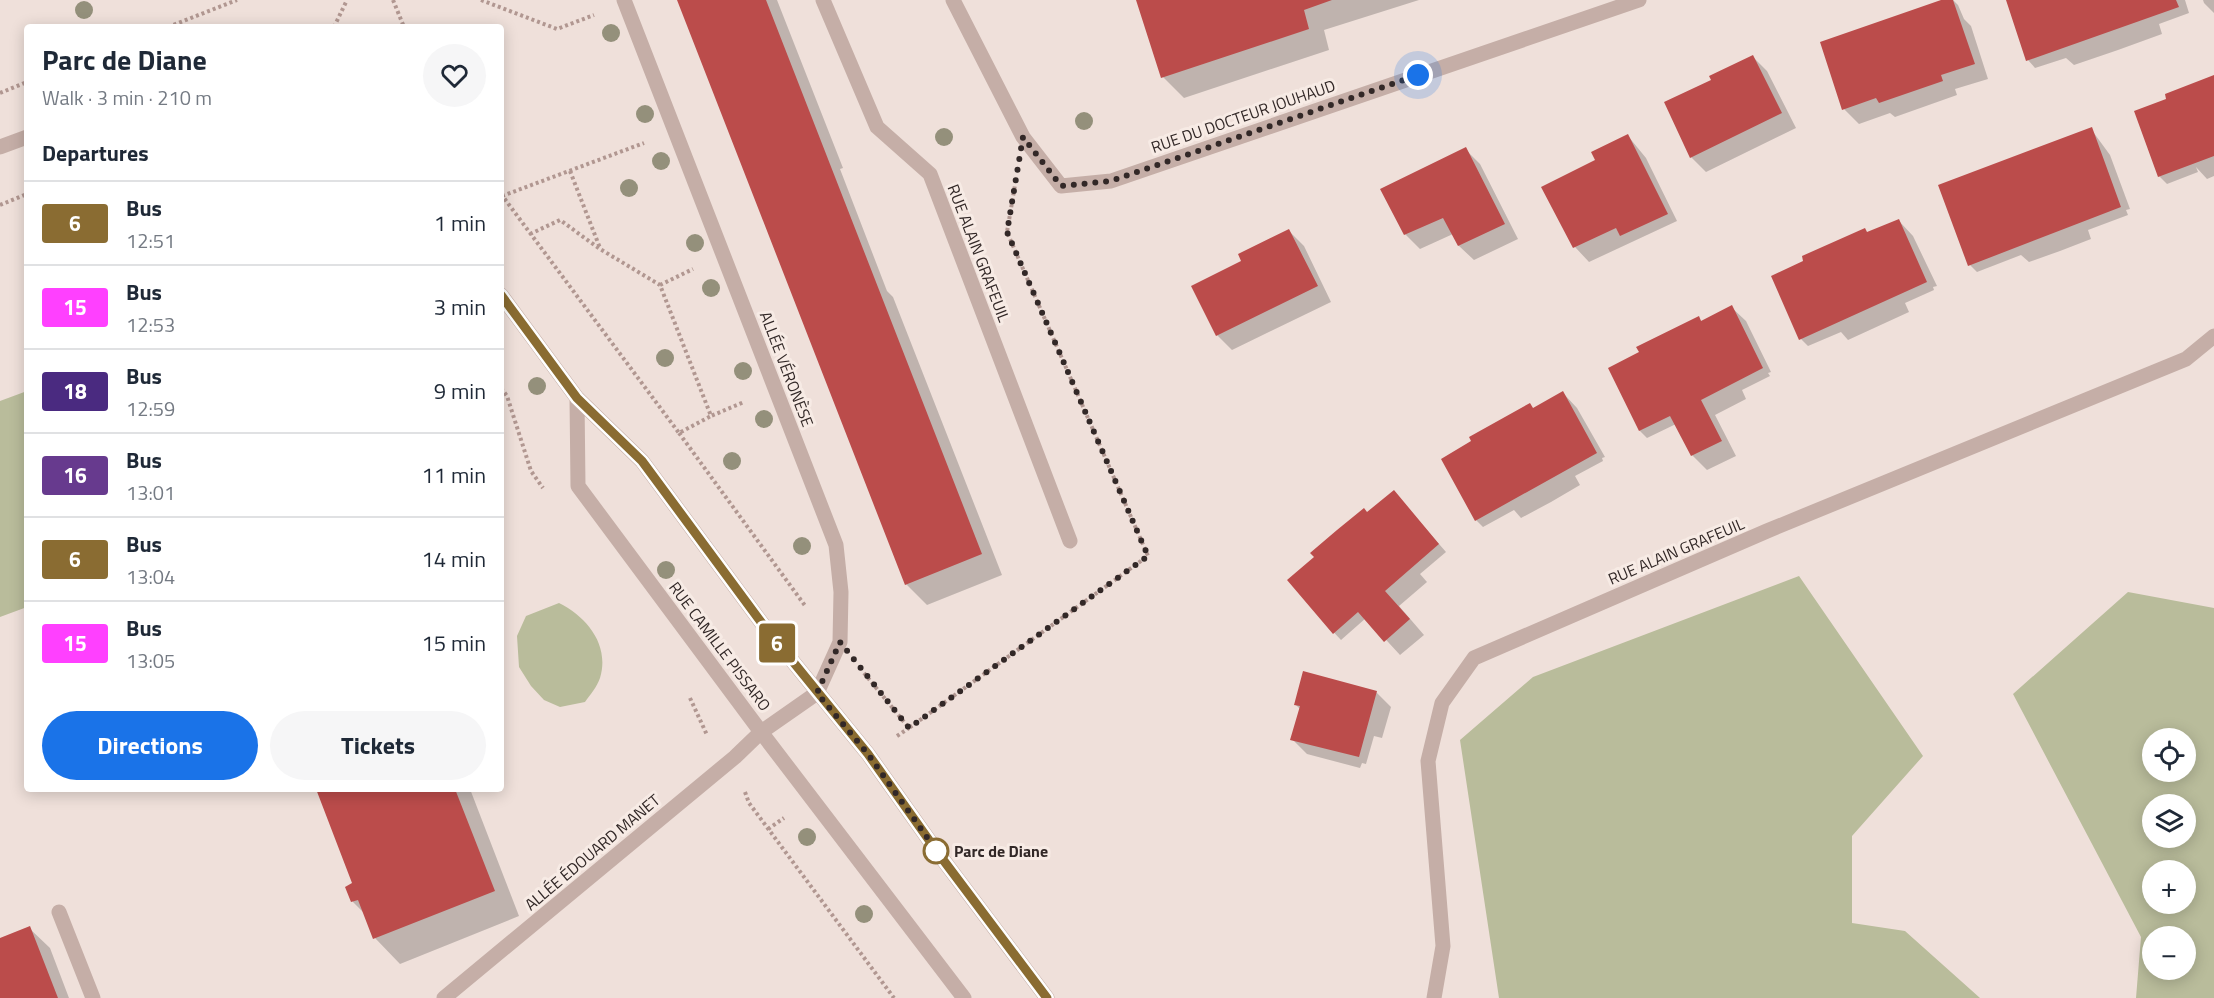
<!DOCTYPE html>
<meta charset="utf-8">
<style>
body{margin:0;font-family:"Titillium Web",sans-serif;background:#f6f6f7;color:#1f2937;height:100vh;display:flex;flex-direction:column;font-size:22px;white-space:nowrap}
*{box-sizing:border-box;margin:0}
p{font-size:20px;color:#747a83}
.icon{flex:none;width:33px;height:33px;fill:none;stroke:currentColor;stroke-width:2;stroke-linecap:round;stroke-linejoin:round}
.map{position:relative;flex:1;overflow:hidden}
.panel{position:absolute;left:24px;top:24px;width:480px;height:768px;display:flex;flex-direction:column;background:#fff;border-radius:6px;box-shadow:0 3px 15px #0003}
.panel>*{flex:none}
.badge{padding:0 12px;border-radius:4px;font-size:21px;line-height:39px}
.fabs{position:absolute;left:2142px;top:728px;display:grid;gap:12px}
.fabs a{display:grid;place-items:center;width:54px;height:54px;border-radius:50%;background:#fff;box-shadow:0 3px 15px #0003;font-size:30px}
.you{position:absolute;width:30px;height:30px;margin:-15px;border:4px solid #fff;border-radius:50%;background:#1a73e8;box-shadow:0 0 0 9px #1a73e833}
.map>.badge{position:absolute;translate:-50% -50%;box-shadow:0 0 0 3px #fff}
h2{padding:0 18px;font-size:22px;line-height:54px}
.round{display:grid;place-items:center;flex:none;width:63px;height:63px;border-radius:32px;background:#f6f6f7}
.overview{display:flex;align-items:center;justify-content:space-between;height:102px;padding:0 18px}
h1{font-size:28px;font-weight:700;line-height:45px}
.primary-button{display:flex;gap:12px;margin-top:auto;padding:12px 18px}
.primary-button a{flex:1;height:69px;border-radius:36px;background:#1a73e8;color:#fff;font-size:24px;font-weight:700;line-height:69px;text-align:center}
.primary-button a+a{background:#f6f6f7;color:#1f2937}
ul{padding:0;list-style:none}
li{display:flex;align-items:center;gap:18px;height:84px;padding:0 18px;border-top:2px solid #e0e1e3}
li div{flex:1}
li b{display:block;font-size:22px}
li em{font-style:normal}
li .badge{min-width:66px;font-weight:700;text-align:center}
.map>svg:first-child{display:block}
</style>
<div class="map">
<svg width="2214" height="998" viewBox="0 0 2214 998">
<rect width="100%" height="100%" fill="#efe0da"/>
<path fill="#b9bc9b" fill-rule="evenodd" d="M27 391V607L0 617V401Z
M1799 576 1923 756 1852 836V923L1905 931 1980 998H1499L1460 740 1533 677Z
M2128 592 2214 608V998H2136L2141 937 2013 694ZM2152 738H2186V771H2152ZM2152 804H2186V837H2152ZM2152 870H2186V903H2152ZM2152 936H2186V969H2152Z
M559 603C587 617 610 645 600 678 597 687 590 695 585 702L560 707 544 700 531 686 519 667 517 636 526 616Z"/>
<path fill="#0003" d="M679 0H777L843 168 840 169 887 291 893 297 1002 575 927 605 906 584Z
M1137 0H1419L1324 30 1329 50 1184 98 1163 77Z
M1945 0H1953L1958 5 1964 19 1971 26 1988 79 1955 89 1957 95 1895 117 1890 113 1859 124 1844 109Z
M2007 0H2185L2189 13 2159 24 2162 34 2118 50 2074 65 2066 58 2035 68 2028 60Z
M2203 0H2214V13L2204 3Z
M1752 56 1767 71 1796 128 1706 172 1691 157 1713 80Z
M2214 77V176L2207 179 2196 167 2198 172 2167 184 2159 176 2168 100Z
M2091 129 2110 155 2130 209 2126 210 2128 215 2088 230 2091 239 2060 251 2029 262 2021 255 1977 272 1970 265Z
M1628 136 1646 158 1677 221 1589 262 1575 247 1597 160Z
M1465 149 1480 164 1518 239 1474 260 1459 246 1453 234 1420 249 1405 234Z
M1899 221 1913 236 1937 286 1933 287 1934 290 1905 303 1909 312 1848 340 1841 332 1808 346 1801 339 1868 233Z
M1289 231 1304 246 1331 302 1232 350 1217 335 1243 261Z
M1731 307 1746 321 1771 372 1768 373 1770 376 1742 390 1746 399 1715 415 1736 456 1707 470 1692 455 1676 424 1647 438 1640 431V353L1698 317 1702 322Z
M1563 393 1577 408 1605 457 1602 458 1603 461 1575 476 1580 485 1551 502 1521 518 1514 510 1483 527 1476 520 1534 409Z
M1394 492 1446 552 1420 574 1427 582 1399 606 1424 635 1400 655 1366 618 1341 640 1325 623 1367 514Z
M1376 692 1391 707 1382 738 1374 736 1366 764 1362 763 1360 768 1307 754 1292 739 1300 709 1295 704Z
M317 789H470L519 916 400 964 375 938 365 914 353 902 347 887 354 884Z
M29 928 50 948 69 998H0V939Z"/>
<path fill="#bb4c4b" d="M677 0H766L982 554 905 585Z
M1136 0H1332L1304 10 1309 29 1161 78Z
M1941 0H1953L1975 64 1941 75 1943 81 1879 103 1876 98 1842 110 1820 42Z
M2006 0H2176L2179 7 2026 61Z
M1753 55 1782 113 1690 158 1664 102 1711 80 1709 76Z
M2214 75V156L2158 177 2134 111 2166 99 2165 94Z
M2092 127 2121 207 1968 266 1938 185Z
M1628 134 1668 214 1620 236 1616 228 1573 248 1541 187 1595 160 1591 152Z
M1466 147 1505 224 1458 246 1443 218 1404 235 1380 189Z
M1899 219 1927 282 1799 340 1771 276 1803 261 1802 256 1865 228 1867 232Z
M1289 229 1318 286 1216 336 1191 286 1241 261 1238 254Z
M1732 305 1763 368 1701 400 1722 441 1691 456 1670 416 1639 431 1608 368 1639 352 1636 347 1699 316 1701 321Z
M1563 391 1597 453 1475 521 1441 459 1471 441 1469 437 1530 403 1533 408Z
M1394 490 1439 544 1385 591 1410 619 1384 642 1358 612 1333 634 1287 580 1314 557 1310 553 1337 530 1364 508 1367 512Z
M1303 671 1377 691 1359 757 1290 740 1300 706 1294 705Z
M316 789H455L495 891 373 939 358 900 351 902 345 887 352 883Z
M30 926 58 998H0V938Z"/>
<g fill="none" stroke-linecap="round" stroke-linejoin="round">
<path stroke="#b19791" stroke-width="4" stroke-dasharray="3 3" stroke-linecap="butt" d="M393 0 404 27
M481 0 557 29 594 15
M168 27 237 0
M334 27 347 0
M0 93 27 82
M570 171 600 248
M501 194 679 433 711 416
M502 196 644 143
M0 205 27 194
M530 234 560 220 600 249 660 285 711 416 744 402
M660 285 693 269
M501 388 507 396 531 471 543 488
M679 433 806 607
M864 673 909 728 1148 556 1007 232 1015 185
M690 698 707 735
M897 736 909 728
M745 792 749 803 894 998
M768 829 784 818"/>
<path stroke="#c5aea7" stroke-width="15" d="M823 0 877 127 930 174 1070 541
M953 0 1023 137 1061 186 1111 181 1639 0
M0 147 27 137
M501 295 577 398 642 461 764 626 868 754 941 857 1047 998
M577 398 578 486 761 732 964 998
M59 912 93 998
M444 998 735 757 761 732 817 693 840 642 841 592 836 545 624 0
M1434 998 1443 946 1428 761 1442 703 1474 658 1767 531 2186 359 2214 336"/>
</g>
<g fill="#94907b">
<circle cx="84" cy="10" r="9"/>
<circle cx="611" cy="33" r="9"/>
<circle cx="645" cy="114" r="9"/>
<circle cx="1084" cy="121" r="9"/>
<circle cx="944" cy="137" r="9"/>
<circle cx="661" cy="161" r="9"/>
<circle cx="629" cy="188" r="9"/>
<circle cx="695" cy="243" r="9"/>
<circle cx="711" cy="288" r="9"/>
<circle cx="665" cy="358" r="9"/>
<circle cx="743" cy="371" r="9"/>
<circle cx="537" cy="386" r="9"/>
<circle cx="764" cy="419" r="9"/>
<circle cx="732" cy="461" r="9"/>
<circle cx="802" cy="546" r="9"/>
<circle cx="666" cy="570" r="9"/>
<circle cx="807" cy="837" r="9"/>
<circle cx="864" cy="914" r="9"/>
</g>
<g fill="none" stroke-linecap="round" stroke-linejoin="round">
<defs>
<path id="line" d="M501 295 577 398 642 461 764 626 868 754 941 857 1047 998"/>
</defs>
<use href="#line" stroke="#fff" stroke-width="14"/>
<use href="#line" stroke="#8a6c32" stroke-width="9"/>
<path stroke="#322827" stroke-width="6" stroke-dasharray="0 10.8" d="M936 851 941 857 868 754 817 693 840 642 909 728 1148 556 1007 232 1023 137 1061 186 1111 181 1418 75"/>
</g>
<circle fill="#fff" stroke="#8a6c32" stroke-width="3" cx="936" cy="851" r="12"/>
<g text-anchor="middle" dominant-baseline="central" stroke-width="6" stroke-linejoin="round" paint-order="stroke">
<g font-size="16" fill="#322827" stroke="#f7ebe5">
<text transform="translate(1243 116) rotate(-19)">RUE DU DOCTEUR JOUHAUD</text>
<text transform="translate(979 253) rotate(69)">RUE ALAIN GRAFEUIL</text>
<text transform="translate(787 369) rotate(69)">ALLÉE VÉRONÈSE</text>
<text transform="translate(1676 551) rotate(-23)">RUE ALAIN GRAFEUIL</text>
<text transform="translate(720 646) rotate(53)">RUE CAMILLE PISSARO</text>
<text transform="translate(592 852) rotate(-40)">ALLÉE ÉDOUARD MANET</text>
</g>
<g font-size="16" font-weight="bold" fill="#322827" stroke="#f7ebe5" text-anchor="start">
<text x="954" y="851">Parc de Diane</text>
</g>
</g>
</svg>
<div class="fabs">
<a><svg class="icon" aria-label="locate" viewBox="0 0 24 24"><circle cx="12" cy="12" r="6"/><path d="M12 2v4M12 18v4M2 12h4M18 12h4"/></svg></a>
<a><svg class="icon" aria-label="layers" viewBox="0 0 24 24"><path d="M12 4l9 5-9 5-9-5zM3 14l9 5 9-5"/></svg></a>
<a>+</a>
<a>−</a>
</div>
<div class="you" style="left:1418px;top:75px"></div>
<b class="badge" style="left:777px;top:643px;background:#8a6c32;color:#fff">6</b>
<section class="panel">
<div class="overview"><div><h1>Parc de Diane</h1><p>Walk · 3 min · 210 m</p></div><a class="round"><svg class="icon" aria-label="heart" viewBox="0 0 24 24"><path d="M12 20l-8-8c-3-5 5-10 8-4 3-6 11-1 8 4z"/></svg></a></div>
<h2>Departures</h2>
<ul>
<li><span class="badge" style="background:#8a6c32;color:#fff">6</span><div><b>Bus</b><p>12:51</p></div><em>1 min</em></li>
<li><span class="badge" style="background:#ff40ff;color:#fff">15</span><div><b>Bus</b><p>12:53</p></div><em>3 min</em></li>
<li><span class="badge" style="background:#4a2a80;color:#fff">18</span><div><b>Bus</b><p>12:59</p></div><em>9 min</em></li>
<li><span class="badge" style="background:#673a8e;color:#fff">16</span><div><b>Bus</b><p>13:01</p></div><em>11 min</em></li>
<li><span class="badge" style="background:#8a6c32;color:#fff">6</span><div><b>Bus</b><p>13:04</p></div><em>14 min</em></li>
<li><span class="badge" style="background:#ff40ff;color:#fff">15</span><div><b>Bus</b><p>13:05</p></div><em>15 min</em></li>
</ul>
<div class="primary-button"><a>Directions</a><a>Tickets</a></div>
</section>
</div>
